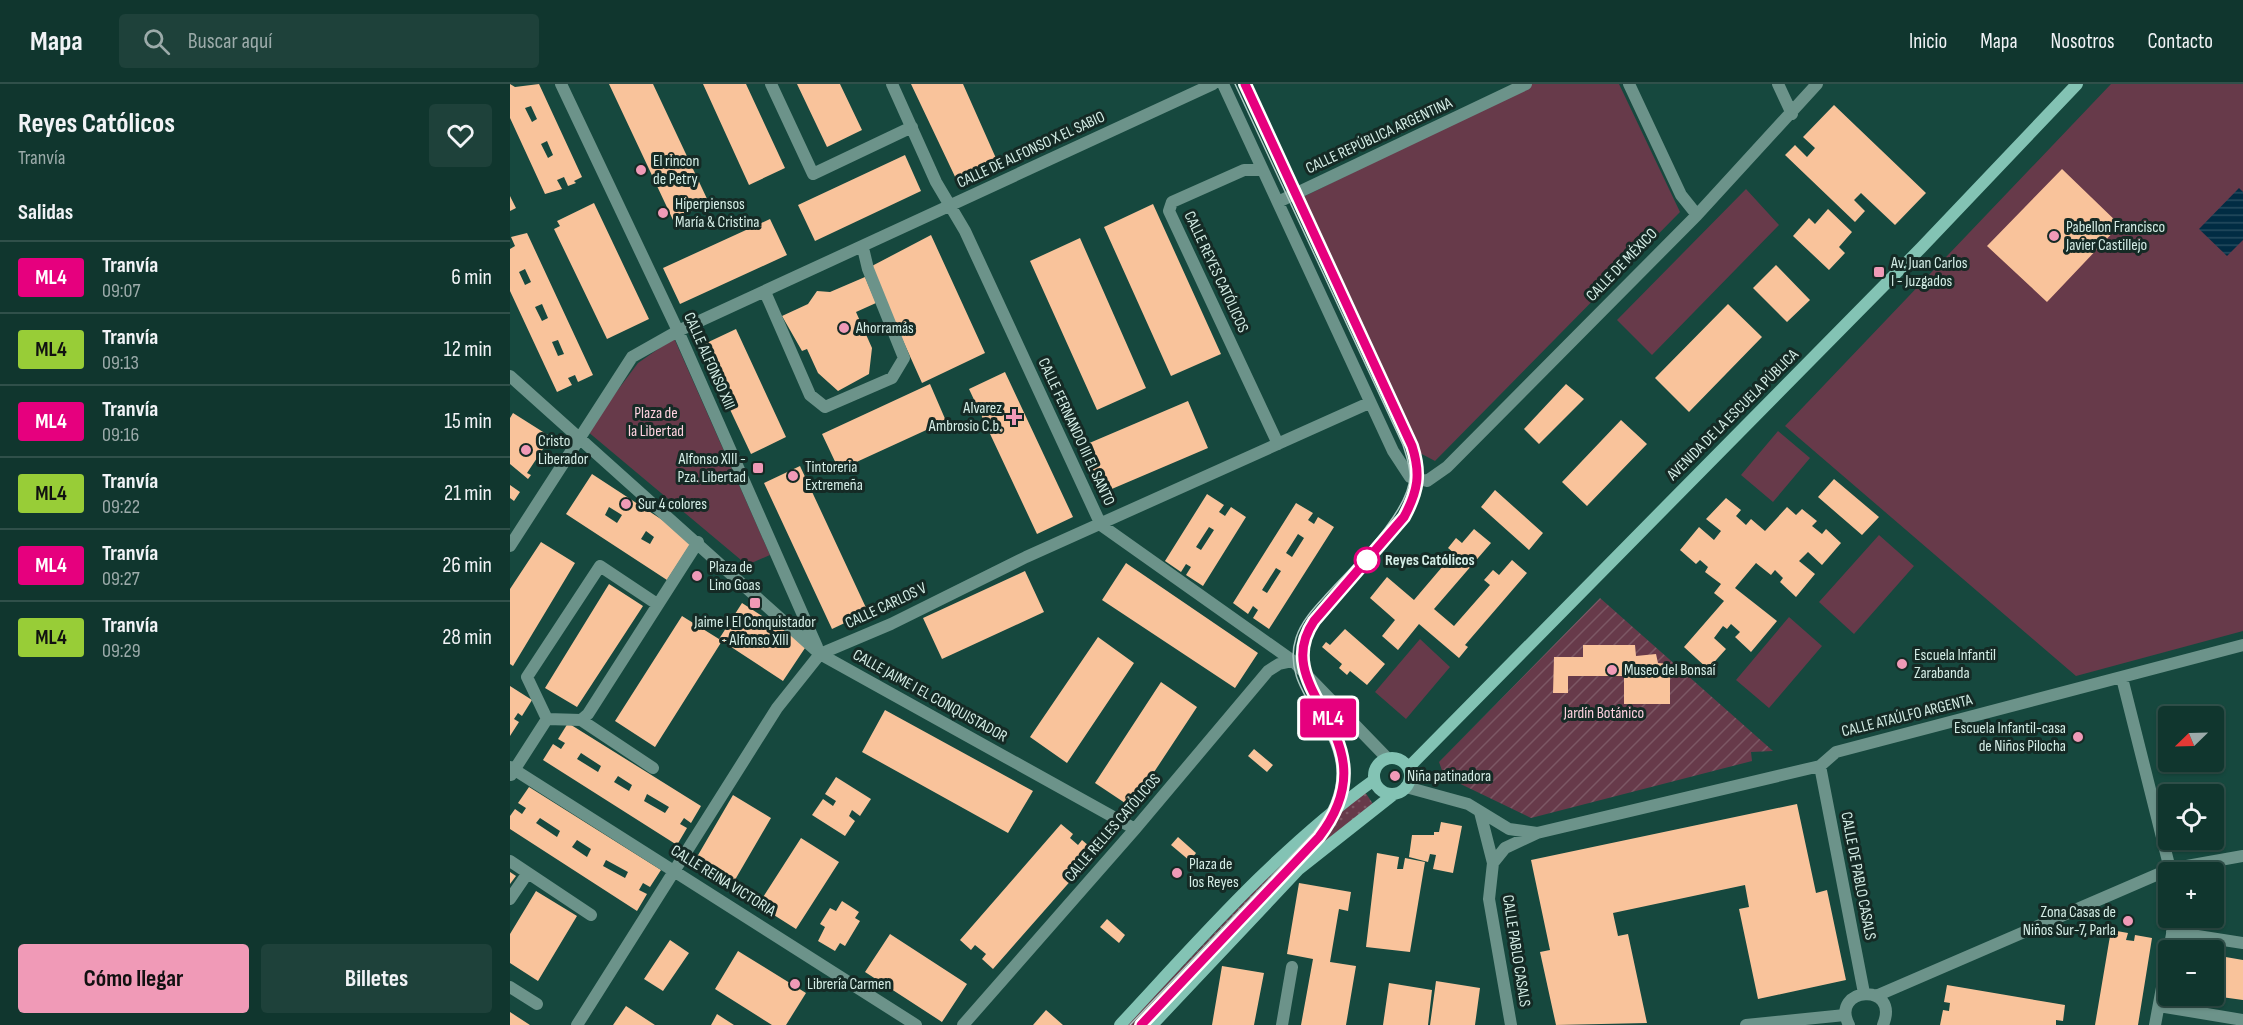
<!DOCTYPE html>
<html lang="es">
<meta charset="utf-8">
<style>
body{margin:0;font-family:"Sofia Sans Condensed",sans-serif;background:#1e413a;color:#f1f3f6;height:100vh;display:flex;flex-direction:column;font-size:22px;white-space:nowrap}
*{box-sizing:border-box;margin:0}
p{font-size:20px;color:#9cabaa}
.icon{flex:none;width:33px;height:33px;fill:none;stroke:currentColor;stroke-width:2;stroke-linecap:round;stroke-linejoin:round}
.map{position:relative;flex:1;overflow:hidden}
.panel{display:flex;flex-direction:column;background:#10362e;width:510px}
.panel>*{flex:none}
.badge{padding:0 12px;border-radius:4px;font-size:21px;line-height:39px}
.needle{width:39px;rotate:247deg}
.buttons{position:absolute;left:1648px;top:622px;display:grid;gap:12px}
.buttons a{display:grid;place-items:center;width:66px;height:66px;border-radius:6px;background:#10362e;box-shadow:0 2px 4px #0004,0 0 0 2px #30504a;font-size:30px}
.map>.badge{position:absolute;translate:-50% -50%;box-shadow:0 0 0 3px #fff}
h2{padding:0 18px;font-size:22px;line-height:54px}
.round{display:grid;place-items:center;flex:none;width:63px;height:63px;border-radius:6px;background:#1e413a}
.headline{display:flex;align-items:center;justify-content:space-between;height:102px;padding:0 18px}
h1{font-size:28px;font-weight:700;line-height:45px}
.cta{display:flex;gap:12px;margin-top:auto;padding:12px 18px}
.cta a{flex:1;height:69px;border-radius:6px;background:#f09ab7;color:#111;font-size:24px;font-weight:700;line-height:69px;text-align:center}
.cta a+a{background:#1e413a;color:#f1f3f6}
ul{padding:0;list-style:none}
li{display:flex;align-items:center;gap:18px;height:72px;padding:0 18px;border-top:2px solid #30504a}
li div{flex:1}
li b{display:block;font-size:22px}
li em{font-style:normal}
li .badge{min-width:66px;font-weight:700;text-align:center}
header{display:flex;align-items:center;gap:36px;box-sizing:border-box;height:84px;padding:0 30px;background:#10362e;border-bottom:2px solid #30504a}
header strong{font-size:28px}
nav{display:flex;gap:33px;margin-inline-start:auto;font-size:21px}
.search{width:420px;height:54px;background:#1e413a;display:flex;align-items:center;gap:15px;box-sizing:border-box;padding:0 21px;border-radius:6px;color:#9cabaa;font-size:22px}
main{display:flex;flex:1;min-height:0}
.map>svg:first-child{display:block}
</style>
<header>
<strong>Mapa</strong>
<div class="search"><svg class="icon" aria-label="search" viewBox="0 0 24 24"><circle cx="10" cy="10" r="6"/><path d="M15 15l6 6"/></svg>Buscar aquí</div>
<nav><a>Inicio</a><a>Mapa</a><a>Nosotros</a><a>Contacto</a></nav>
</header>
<main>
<section class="panel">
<div class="headline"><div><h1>Reyes Católicos</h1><p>Tranvía</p></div><a class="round"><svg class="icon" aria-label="heart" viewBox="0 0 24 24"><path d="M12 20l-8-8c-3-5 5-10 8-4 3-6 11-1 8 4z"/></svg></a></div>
<h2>Salidas</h2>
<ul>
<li><span class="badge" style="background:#e6007e;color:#fff">ML4</span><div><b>Tranvía</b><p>09:07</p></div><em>6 min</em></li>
<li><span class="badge" style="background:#98cd37;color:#111">ML4</span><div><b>Tranvía</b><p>09:13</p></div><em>12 min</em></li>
<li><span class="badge" style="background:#e6007e;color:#fff">ML4</span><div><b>Tranvía</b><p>09:16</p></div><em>15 min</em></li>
<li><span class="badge" style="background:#98cd37;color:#111">ML4</span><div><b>Tranvía</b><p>09:22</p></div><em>21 min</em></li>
<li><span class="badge" style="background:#e6007e;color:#fff">ML4</span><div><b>Tranvía</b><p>09:27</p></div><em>26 min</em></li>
<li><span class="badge" style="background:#98cd37;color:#111">ML4</span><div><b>Tranvía</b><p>09:29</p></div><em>28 min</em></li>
</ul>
<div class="cta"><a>Cómo llegar</a><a>Billetes</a></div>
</section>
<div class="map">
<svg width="1733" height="941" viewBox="0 0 1733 941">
<defs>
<pattern id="grass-dots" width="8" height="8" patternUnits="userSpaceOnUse" patternTransform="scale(1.5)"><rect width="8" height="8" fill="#673a4a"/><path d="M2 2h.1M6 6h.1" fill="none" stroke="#7c5764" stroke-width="1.8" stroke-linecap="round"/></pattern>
<pattern id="garden-furrows" width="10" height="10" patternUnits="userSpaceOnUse" patternTransform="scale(1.5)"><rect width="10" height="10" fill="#673a4a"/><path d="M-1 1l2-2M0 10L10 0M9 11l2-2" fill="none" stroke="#7c5764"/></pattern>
<pattern id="water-rules" width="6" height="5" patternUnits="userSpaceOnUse" patternTransform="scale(1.5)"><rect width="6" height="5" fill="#012c43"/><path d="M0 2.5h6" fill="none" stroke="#254b5e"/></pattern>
</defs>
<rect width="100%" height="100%" fill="#16483e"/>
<path fill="url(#grass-dots)" d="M855 708 863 720 782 787 635 941H617L788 761Z"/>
<path fill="#673a4a" d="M1022 0H1109L1170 128 925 377 906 367 791 114Z
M1601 0H1733V547L1566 592 1275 342Z
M1236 105 1269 141 1142 271 1107 236Z
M164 254 260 471 237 481 77 347 128 279Z
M1268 347 1300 374 1263 418 1231 391Z
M1369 451 1404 482 1344 550 1309 518Z
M1279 533 1312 562 1259 624 1226 596Z
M910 555 940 583 896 635 865 608Z"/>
<path fill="url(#garden-furrows)" d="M1090 514 1263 667 1241 668 1242 677 1021 734 934 692 929 678Z"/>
<path fill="url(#water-rules)" d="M1729 104 1733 108V156L1717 172 1689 145Z"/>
<path fill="#f9c39b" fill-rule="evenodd" d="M0 0 5 3 29 0 72 93 64 97 66 99 58 102 54 93 47 96 52 105 35 110 0 34ZM21 22 27 35 22 38 15 24ZM37 57 43 71 38 74 31 60Z
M99 0H143L199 119 163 136Z
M193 0H236L275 84 239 101Z
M287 0H330L352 46 317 63Z
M401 0H453L489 81 448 99Z
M1324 21 1416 109 1385 141 1351 109 1344 116 1355 127 1345 138 1275 71 1285 61 1297 73 1305 64 1293 53Z
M395 71 411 107 305 157 288 121Z
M1552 85 1610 141 1537 218 1477 162Z
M0 112 6 124 0 127Z
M84 119 139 235 97 255 44 145 50 142 47 137Z
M643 120 711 270 661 292 594 143Z
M1318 125 1342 148 1329 163 1335 169 1319 186 1283 152 1299 134 1305 140Z
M260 135 277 171 170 220 153 184Z
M17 149 83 291 68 298 65 291 58 294 62 301 47 308 0 207V165L5 162 1 153ZM15 185 21 198 15 201 9 188ZM32 220 38 234 32 237 25 223ZM48 256 54 270 48 272 42 258Z
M421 151 475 269 412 299 360 183Z
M570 154 636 304 587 326 520 177Z
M1266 181 1300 216 1277 238 1243 204Z
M355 193 366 219 346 228 362 264 359 290 328 307 308 289 297 265 292 267 272 232 298 220 307 207 320 208Z
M1218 220 1252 253 1179 328 1145 294Z
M226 245 276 353 241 370 190 262Z
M495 288 563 433 527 450 459 305Z
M420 300 436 337 329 386 312 350Z
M1056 300 1074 315 1029 360 1014 345Z
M678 317 698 364 590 410 570 363Z
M3 329 41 353 17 389 21 391 18 395 0 380V334Z
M1111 336 1137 360 1077 422 1052 398Z
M290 382 358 528 322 545 254 399Z
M82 390 183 456 157 496 56 430ZM99 423 112 431 107 439 95 431ZM136 447 144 453 140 460 131 455Z
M1324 395 1369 433 1352 451 1308 413Z
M0 401 10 408 4 417 0 414Z
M985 406 1033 449 1019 466 971 423Z
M697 410 714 421 709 428 715 432 721 423 736 433 693 502 676 491 681 483 676 480 671 488 655 477ZM699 443 704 446 691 466 686 463Z
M1216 414 1231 426 1226 432 1236 441 1241 435 1255 447 1277 423 1286 431 1292 425 1307 437 1302 442 1312 450 1316 445 1331 459 1312 481 1298 468 1289 477 1305 490 1286 513 1270 498 1273 494 1265 486 1261 491 1246 479 1225 504 1267 537 1241 568 1225 553 1230 548 1221 540 1217 545 1213 542 1204 554 1216 565 1198 585 1174 563 1214 517 1204 509 1211 500 1195 488 1198 483 1190 476 1186 480 1170 466 1189 443 1204 456 1211 447 1196 435Z
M786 419 803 429 798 436 804 440 808 433 824 443 759 545 743 534 748 526 743 522 738 530 723 519ZM788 450 794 454 782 473 776 469ZM766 484 771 487 757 509 752 506Z
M964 445 981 459 924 525 944 542 980 501 974 496 983 486 989 491 1002 476 1017 489 955 561 958 563 949 574 909 540 888 566 872 552 885 536 860 514 877 493 904 516 944 469 938 464 946 454 952 459Z
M31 458 65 479 3 582 0 580V505Z
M616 479 748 569 725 604 592 516Z
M515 487 534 528 432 575 413 534Z
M99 500 133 522 67 623 35 604Z
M232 519 297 561 273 597 212 557 145 663 105 637 172 532 209 555Z
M835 545 875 580 857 601 840 587 837 591 829 584 832 580 812 563 816 558 820 561Z
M588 553 624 579 557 679 520 653Z
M1073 561H1125L1126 572 1146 570 1148 579 1160 580V620H1114V592H1058V609H1043L1044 573H1073Z
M651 598 687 623 621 723 585 699Z
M0 602 22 616 12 632 8 629 4 635 9 638 0 652Z
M375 626 523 707 498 749 352 668Z
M58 639 191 722 181 739 174 734 170 740 177 744 167 761 33 676 43 660 51 665 55 659 48 655ZM71 669 91 682 88 688 67 675ZM108 692 122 701 119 707 104 698ZM137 710 159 723 155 729 134 717Z
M744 665 763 681 757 688 738 672Z
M326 693 361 715 350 732 342 726 339 732 345 737 335 752 302 731 313 715 323 722 326 717 315 710Z
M19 703 151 786 140 803 133 799 129 806 137 810 127 827 0 745V732L5 725 12 730 16 724 8 719ZM30 734 50 747 47 753 26 739ZM67 756 81 765 77 773 62 763ZM96 776 118 788 115 794 93 782Z
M223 711 261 734 222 801 184 778Z
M1287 720 1306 809 1317 806 1336 896 1248 915 1229 825 1239 823 1235 801 1103 829 1108 852 1118 850 1137 939 1046 941 1030 868 1040 866 1021 776Z
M931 738 952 742 943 789 923 785 926 771 920 770 918 778 899 773 902 751H924V748H929Z
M551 740 563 750 560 754 568 761 572 756 586 768 483 885 472 875 476 870 465 861 461 866 450 856Z
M668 753 686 769 680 777 661 761Z
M291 754 329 778 286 845 248 821Z
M867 769 889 773 887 785H893L895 774 915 778 900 868 856 863Z
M0 788 6 792 0 800Z
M789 799 841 808 838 827 829 825 820 878 846 882 836 941H791L803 875 777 870Z
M26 807 67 832 28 897 0 879V850Z
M332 817 349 828 345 834 350 837 335 862 330 859 325 867 308 857 315 843 310 840 320 824 326 827Z
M597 835 615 851 609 859 590 843Z
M1601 846 1618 849 1616 856 1624 857 1625 851 1642 854 1628 941H1585Z
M380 850 457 900 432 938 355 888Z
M160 856 179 869 153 907 134 895Z
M228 867 296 909 276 941H262L205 905Z
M1704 871 1733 876V916L1704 912Z
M712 882 754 889 744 941H702Z
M926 897 970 904 965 941H920Z
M879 899 922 906 918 941H873Z
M1437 901 1555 921 1553 937 1546 936V941H1430L1433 926 1439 927 1440 919 1434 918Z
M116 922 145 941H103Z
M536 926 553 941H523Z
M0 928 20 941H0Z
M207 930 224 941H201Z"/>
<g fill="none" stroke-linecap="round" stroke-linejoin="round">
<path stroke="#6c938a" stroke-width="12" d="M51 0 168 247 307 563
M261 0 303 90 402 43
M382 0 426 98 455 147 591 441 783 577 877 674
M713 0 883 367 900 393 917 397 937 383 1187 131 1307 0
M1119 0 1171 111 1187 131
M1268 0 1282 30
M752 86H734L662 118 659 127 768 360
M768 118 1016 0
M255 208 300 311 315 323 382 294 394 274 358 185 353 164
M0 292 310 570 625 745
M0 462 122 273 168 247 703 0
M1612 594 1661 789
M37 635 17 593 90 482 147 520
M71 636 143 684
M1310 682 1354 909
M0 683 406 941
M1 691 37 635 71 636 78 630 188 458
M896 703 958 720 999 745 1027 749 1310 682 1326 668 1733 561
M970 728 983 779 979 815 1001 941
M0 777 81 831
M983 779 995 764 1027 749
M0 815 17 790
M1662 848 1733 859
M0 903 27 920
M1366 912 1660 785 1733 772
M1649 922 1733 936
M67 941 267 624 310 570 381 540 516 473 859 319
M453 941 625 745 758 587 769 580 783 577
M772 941 782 883
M1236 941 1335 931
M1339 941C1319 903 1391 897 1373 941
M1645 941 1665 834"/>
<path stroke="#83c3b4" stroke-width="12" d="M864 692a18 18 0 1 1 36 0a18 18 0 1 1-36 0Z
M899 683 1411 164 1567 0
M610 941C690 855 768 765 864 696
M642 941 789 785 884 710"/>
<path stroke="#abc9c2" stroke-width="1.5" d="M620 941 803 749C874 659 764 621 786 554 791 538 803 525 814 513 838 486 900 428 900 392 900 381 896 371 893 361L725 0"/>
</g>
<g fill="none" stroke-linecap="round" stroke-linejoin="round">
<defs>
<path id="line" d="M631 941 809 753C886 652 755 609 804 537L894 433C908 407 911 390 902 362L735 0"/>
</defs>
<use href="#line" stroke="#fff" stroke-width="14"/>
<use href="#line" stroke="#e6007e" stroke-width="9"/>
</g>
<g fill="#f09ab7" stroke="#152a25" stroke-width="2">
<circle cx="131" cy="86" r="6"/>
<circle cx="153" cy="129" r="6"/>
<circle cx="1544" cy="152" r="6"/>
<rect x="1363" y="182" width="12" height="12" rx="3"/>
<circle cx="334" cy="244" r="6"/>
<path d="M501 324h6v6h6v6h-6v6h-6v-6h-6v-6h6z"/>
<circle cx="16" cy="366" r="6"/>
<rect x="242" y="378" width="12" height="12" rx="3"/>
<circle cx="283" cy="392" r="6"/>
<circle cx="116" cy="420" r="6"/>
<circle cx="187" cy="492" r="6"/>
<rect x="239" y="513" width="12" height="12" rx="3"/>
<circle cx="1392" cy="580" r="6"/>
<circle cx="1102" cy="586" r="6"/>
<circle cx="1568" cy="653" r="6"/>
<circle cx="885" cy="692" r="6"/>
<circle cx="667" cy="789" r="6"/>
<circle cx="1618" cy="837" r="6"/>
<circle cx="285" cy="900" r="6"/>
</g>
<circle fill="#fff" stroke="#e6007e" stroke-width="3" cx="857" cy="476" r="12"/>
<g text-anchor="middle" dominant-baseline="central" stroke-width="6" stroke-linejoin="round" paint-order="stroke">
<g font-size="16" fill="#d4ede6" stroke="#152a25">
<text transform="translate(869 52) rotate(-25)">CALLE REPÚBLICA ARGENTINA</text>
<text transform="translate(521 66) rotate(-25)">CALLE DE ALFONSO X EL SABIO</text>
<text transform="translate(1112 181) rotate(-46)">CALLE DE MÉXICO</text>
<text transform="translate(706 188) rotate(65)">CALLE REYES CATÓLICOS</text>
<text transform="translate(199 277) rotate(66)">CALLE ALFONSO XIII</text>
<text transform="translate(1223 331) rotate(-45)">AVENIDA DE LA ESCUELA PÚBLICA</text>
<text transform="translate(566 348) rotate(65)">CALLE FERNANDO III EL SANTO</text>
<text transform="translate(376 522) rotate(-25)">CALLE CARLOS V</text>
<text transform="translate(420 612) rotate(29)">CALLE JAIME I EL CONQUISTADOR</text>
<text transform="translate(1397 632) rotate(-14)">CALLE ATAÚLFO ARGENTA</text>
<text transform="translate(603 744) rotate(-49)">CALLE RELLES CATÓLICOS</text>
<text transform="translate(1348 792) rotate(79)">CALLE DE PABLO CASALS</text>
<text transform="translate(213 797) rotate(32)">CALLE REINA VICTORIA</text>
<text transform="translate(1006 867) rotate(81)">CALLE PABLO CASALS</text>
</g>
<g font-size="16" fill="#d4ede6" stroke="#152a25" text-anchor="start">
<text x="143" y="77">El rincon<tspan x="143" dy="18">de Petry</tspan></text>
<text x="165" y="120">Hiperpiensos<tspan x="165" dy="18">María &amp; Cristina</tspan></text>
<text x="1556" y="143">Pabellon Francisco<tspan x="1556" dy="18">Javier Castillejo</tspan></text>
<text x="1381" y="179">Av. Juan Carlos<tspan x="1381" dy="18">I - Juzgados</tspan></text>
<text x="346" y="244">Ahorramás</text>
<text x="492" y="324" text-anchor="end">Alvarez<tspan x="492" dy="18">Ambrosio C.b.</tspan></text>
<text x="28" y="357">Cristo<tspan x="28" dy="18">Liberador</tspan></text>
<text x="236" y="375" text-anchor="end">Alfonso XIII -<tspan x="236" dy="18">Pza. Libertad</tspan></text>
<text x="295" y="383">Tintoreria<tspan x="295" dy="18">Extremeña</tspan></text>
<text x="128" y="420">Sur 4 colores</text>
<text x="199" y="483">Plaza de<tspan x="199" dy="18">Lino Goas</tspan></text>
<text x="245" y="538" text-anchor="middle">Jaime I El Conquistador<tspan x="245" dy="18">- Alfonso XIII</tspan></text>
<text x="1404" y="571">Escuela Infantil<tspan x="1404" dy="18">Zarabanda</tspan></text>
<text x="1114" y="586">Museo del Bonsaí</text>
<text x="1556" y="644" text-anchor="end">Escuela Infantil-casa<tspan x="1556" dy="18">de Niños Pilocha</tspan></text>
<text x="897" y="692">Niña patinadora</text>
<text x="679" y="780">Plaza de<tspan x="679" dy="18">los Reyes</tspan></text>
<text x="1606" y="828" text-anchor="end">Zona Casas de<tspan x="1606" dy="18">Niños Sur-7, Parla</tspan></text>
<text x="297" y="900">Librería Carmen</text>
</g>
<g font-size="16" fill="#fed2df" stroke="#152a25">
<text x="146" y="329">Plaza de<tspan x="146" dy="18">la Libertad</tspan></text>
<text x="1094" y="629">Jardín Botánico</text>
</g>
<g font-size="16" font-weight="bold" fill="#d4ede6" stroke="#152a25" text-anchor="start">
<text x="875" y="476">Reyes Católicos</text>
</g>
</g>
</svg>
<div class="buttons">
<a><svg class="needle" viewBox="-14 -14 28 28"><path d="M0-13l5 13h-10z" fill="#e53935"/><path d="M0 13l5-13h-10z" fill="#9cabaa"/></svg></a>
<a><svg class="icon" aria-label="locate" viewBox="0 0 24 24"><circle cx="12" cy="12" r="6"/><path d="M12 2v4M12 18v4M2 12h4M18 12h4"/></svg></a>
<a>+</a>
<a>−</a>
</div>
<b class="badge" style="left:818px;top:634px;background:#e6007e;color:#fff">ML4</b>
</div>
</main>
